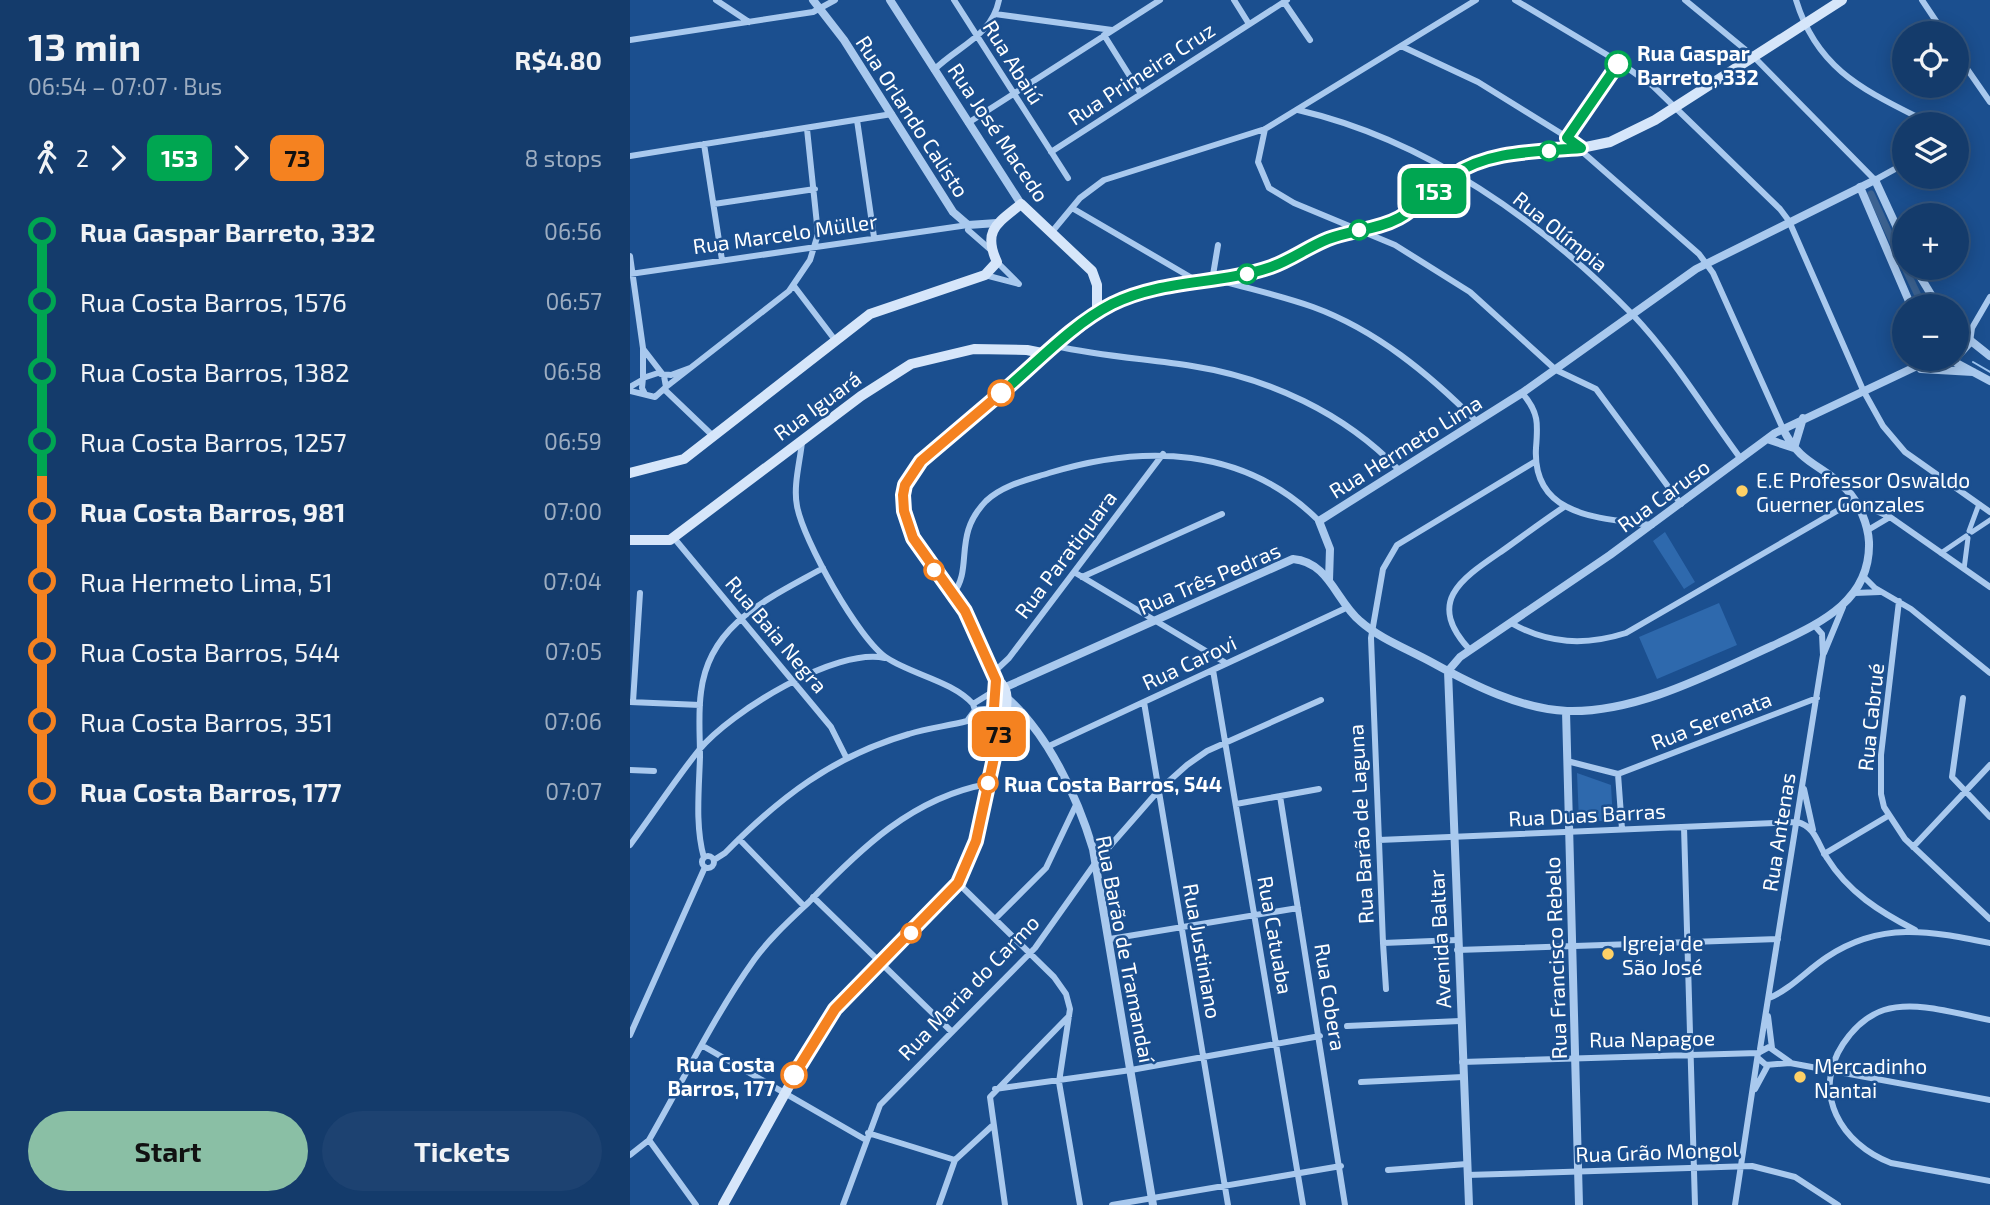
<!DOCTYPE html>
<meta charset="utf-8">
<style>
body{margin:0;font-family:"Exo 2",sans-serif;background:#1d4271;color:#f1f3f6;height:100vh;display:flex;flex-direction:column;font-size:26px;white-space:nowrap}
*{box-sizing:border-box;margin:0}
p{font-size:23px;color:#9dadc1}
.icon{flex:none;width:38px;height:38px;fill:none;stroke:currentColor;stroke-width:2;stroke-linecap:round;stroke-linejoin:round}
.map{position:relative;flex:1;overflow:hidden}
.side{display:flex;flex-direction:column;background:#143b6b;width:630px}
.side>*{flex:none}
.badge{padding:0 14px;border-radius:10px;font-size:24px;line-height:46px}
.fabs{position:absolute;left:1262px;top:21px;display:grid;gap:14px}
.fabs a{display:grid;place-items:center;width:77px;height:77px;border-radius:50%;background:#143b6b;box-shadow:0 4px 18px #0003,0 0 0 2px #33557e;font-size:35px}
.map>.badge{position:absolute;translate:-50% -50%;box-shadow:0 0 0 4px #fff}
.legs{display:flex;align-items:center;gap:10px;height:77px;padding:0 28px;font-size:23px}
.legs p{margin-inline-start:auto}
.overview{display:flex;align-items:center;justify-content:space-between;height:119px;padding:0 28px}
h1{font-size:38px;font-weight:700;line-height:52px}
.primary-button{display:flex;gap:14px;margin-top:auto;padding:14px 28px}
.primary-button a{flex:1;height:80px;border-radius:42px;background:#8abfa5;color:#111;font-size:28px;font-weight:700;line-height:80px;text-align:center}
.primary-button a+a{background:#1d4271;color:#f1f3f6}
ul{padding:0 28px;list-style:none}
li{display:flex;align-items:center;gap:24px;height:70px;font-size:26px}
li i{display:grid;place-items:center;width:10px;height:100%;margin:0 9px;background:currentColor}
li i::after{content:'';width:18px;height:18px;margin:-9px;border:5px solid;border-radius:50%;background:#143b6b}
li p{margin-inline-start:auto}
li:first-child i{background:linear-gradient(#0000 50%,currentColor 0)}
li:last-child i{background:linear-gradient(currentColor 50%,#0000 0)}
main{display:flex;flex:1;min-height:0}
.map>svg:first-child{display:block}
</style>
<main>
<section class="side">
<div class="overview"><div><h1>13 min</h1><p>06:54 – 07:07 · Bus</p></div><b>R$4.80</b></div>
<div class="legs"><svg class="icon" aria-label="walk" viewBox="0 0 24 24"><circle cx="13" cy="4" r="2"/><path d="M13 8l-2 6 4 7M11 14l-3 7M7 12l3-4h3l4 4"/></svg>2<svg class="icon" aria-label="forward" viewBox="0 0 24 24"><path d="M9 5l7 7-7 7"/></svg><b class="badge" style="background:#00a651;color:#fff">153</b><svg class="icon" aria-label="forward" viewBox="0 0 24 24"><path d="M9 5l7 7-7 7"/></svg><b class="badge" style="background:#f58220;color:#111">73</b><p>8 stops</p></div>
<ul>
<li><i style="color:#00a651"></i><b>Rua Gaspar Barreto, 332</b><p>06:56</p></li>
<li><i style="color:#00a651"></i><span>Rua Costa Barros, 1576</span><p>06:57</p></li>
<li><i style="color:#00a651"></i><span>Rua Costa Barros, 1382</span><p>06:58</p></li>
<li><i style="color:#00a651"></i><span>Rua Costa Barros, 1257</span><p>06:59</p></li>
<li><i style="color:#f58220"></i><b>Rua Costa Barros, 981</b><p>07:00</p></li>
<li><i style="color:#f58220"></i><span>Rua Hermeto Lima, 51</span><p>07:04</p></li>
<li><i style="color:#f58220"></i><span>Rua Costa Barros, 544</span><p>07:05</p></li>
<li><i style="color:#f58220"></i><span>Rua Costa Barros, 351</span><p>07:06</p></li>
<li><i style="color:#f58220"></i><b>Rua Costa Barros, 177</b><p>07:07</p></li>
</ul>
<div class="primary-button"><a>Start</a><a>Tickets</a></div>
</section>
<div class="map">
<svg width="1360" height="1205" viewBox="0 0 1360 1205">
<rect width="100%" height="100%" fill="#1b4f8f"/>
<path fill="#2e69ad" d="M1035 532 1065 582 1054 589 1023 541Z
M1089 603 1107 645 1027 679 1009 637Z
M947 773 981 785 983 821H949Z"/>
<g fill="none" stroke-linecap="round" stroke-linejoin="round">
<path stroke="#9cc4f0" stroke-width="2" d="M1343 362 1360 372"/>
<path stroke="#3c6290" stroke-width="7" d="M1241 194 1274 266
M1275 268 1293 306"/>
<path stroke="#a9c9ee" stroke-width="5" d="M1339 531 1349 504
M1342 532 1360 520
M1311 553 1336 536
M1334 569 1338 538"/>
<path stroke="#a9c9ee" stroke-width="6" d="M86 0 119 22
M324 0 438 178
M604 0 619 24
M885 0 989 62 1023 86 1150 209 1159 221 1233 390 1253 426 1275 452 1360 512
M1055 0 1123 56 1245 180 1274 164
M1166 0C1188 73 1239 92 1301 124
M1292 0 1314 33
M654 2 680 40
M365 14 482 30
M474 35 511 94
M0 40 183 12 205 0
M771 46 848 82 932 134 1069 254 1083 273 1153 429
M1326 53 1360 102
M304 70C328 46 362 36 369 0
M668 110C797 140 911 221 1003 315 1044 358 1076 412 1111 459
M227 120 244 237
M338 123 530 0
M635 129 628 162 639 188 664 203 765 245 840 292 926 370 966 389 1051 504
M937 138 989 62
M74 144 92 260
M421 152 657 0
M0 156 262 114
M84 204 185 189
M442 208 567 281
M338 230 362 251
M421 233 450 198 474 180 635 129 846 0
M0 256 13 348V378
M0 274 338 225
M355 275 389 284 367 262
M589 280C620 289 652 296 683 307 746 330 799 374 846 421
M582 281 588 245
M164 286 205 340
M1340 342 1342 328 1360 297
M425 346C470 356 517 359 562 366 639 378 714 413 768 469
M31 374 41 375 60 368
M0 387 12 380
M36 387 159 291 180 260 188 234 177 129
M35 390 82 435
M0 391 25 397 36 387 34 376 14 350
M892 393C909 412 908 424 906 448 902 518 972 518 1022 525
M15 394 12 388 13 378 28 373
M172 442C170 462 163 486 167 506 173 540 229 640 257 658 283 675 322 681 343 704
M1238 530 1260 517
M44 538 201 727 216 757
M444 572 596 663
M452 577 592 514
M1234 577 1245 588 1281 609 1360 673
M1225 593 1250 592
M323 594C344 567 322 536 356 501 373 485 397 480 419 473 513 444 614 446 689 521
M1269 601 1251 755V794L1254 807 1275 839 1360 919
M881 623C918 644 955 646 996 633L1224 501 1260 517 1360 587
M840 650C795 602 831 579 872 551 893 536 913 521 934 507
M1194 653 1213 607
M583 670 673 1205
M363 673 379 658 533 454
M1333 698 1322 777 1360 817
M0 702 70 705
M3 702 10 593
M514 702 598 1205
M343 704 364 691
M345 710 364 708
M417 747 716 608
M937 761 988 774 1187 698
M0 770 24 771
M988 774 992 829
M1174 789 1183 830
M650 796 715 1205
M606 804 689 789
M1054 827 1065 1205
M109 839 174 906
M749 840 1167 822C1186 827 1187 843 1197 858 1218 892 1250 912 1285 930
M0 845C23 814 45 780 69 750 100 712 206 647 255 658
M1283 847 1360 765
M1194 854 1258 816
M72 862a6 6 0 1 1 12 0a6 6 0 1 1-12 0Z
M74 858C65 826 69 790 70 757 70 735 68 713 71 692 79 623 140 598 193 568
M84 860 95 853C149 798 203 756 279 734 298 728 318 726 337 721L345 710 343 704
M328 883 424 977 436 994 440 1009 429 1082 450 1205
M183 897 322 1032
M365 919 416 868 446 805
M480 939 668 908
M827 940 753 943 741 638 753 569 767 545 906 461
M753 943 756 989
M827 950 1148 939
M1139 998C1161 989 1177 970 1197 957 1251 921 1300 931 1360 943
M1138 1016 1142 1048
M1360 1020C1328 1014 1286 1000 1254 1010 1236 1016 1223 1029 1213 1044 1181 1093 1211 1144 1261 1163L1360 1181
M717 1026 830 1021
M0 1035 75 867
M73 1046 236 1140
M1130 1049 1193 655 1192 634 1185 626
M1128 1058 1136 1065 1160 1063 1360 1100
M832 1062 1128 1053
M731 1082 833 1077
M365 1089 501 1070 690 1036
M1125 1089 1138 1065
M238 1133 325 1160
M19 1140 66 1205
M0 1155 19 1140C53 1081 84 1016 124 960 139 939 160 920 179 902 230 849 283 797 358 784
M758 1170 837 1164
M837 1175 1122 1166 1165 1177 1208 1205
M213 1205 250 1105 405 948 466 862 529 790 557 765 577 751 691 700
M309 1205 325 1160 362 1126
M375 1205 360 1097 439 1016
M482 1205 711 1166
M1105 1205 1128 1053 1139 1047 1160 1062"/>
<path stroke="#a9c9ee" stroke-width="8" d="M183 0 214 40 323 212 338 225 367 223
M260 0 391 204
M1230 187 1281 306
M1285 268 1308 306
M1326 329 1360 356
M1326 358 1340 342
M1319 359 1360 381
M1295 368 1323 361
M1291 369 1343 372
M1137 439 1164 448
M1164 448 1173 418
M699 580 700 549 689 521 892 393 1066 269 1245 180 1274 243
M369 690 663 559C699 562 706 601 730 621 750 639 780 650 803 663 843 685 891 709 937 711 1007 713 1080 674 1142 646 1188 624 1241 602 1239 542 1238 524 1229 503 1217 490 1193 464 1171 466 1153 429
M376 697C418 734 447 796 463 849L523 1205
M936 711 949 1205
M839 1205 818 671 830 657 980 555 1145 433 1302 359"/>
<path stroke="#d6e6fa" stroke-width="10" d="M0 473 54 459 240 314 355 275 367 262C352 230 368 223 391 204L462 271 467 285V313
M0 540H40L231 396 281 364 344 349 397 350 417 354
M367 680 364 708 370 730
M93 1205 193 1025 322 891C353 853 356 792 366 745 370 728 379 710 376 693 374 684 366 679 362 671 353 650 345 627 333 608 303 564 245 515 291 461L425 346 483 303 545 285 621 273 659 260 699 239 757 223 785 207 826 173 849 162 883 154 951 148 980 142 1025 120 1212 0"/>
</g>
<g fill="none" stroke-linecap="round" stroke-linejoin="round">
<defs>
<path id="line-1" d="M371 393C406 364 441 325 482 304 532 279 589 285 641 267 661 260 678 247 698 239 721 230 747 230 769 218 789 207 804 188 823 175 860 150 908 152 951 148L937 138 988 64"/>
<path id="line-2" d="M164 1075 205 1009 328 883 346 841 370 730 364 708 366 680 335 611 283 538 274 511 273 495 275 485 291 461 371 393"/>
</defs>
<use href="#line-1" stroke="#fff" stroke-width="16"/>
<use href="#line-2" stroke="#fff" stroke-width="16"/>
<use href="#line-1" stroke="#00a651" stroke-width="10"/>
<use href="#line-2" stroke="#f58220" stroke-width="10"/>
</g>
<g fill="#fff" stroke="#00a651" stroke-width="3.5">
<circle cx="988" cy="64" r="12"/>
<circle cx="919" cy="151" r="9"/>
<circle cx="729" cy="230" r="9"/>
<circle cx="617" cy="274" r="9"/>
</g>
<g fill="#fff" stroke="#f58220" stroke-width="3.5">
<circle cx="371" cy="393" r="12"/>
<circle cx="304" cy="570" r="9"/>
<circle cx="358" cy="783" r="9"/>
<circle cx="281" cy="933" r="9"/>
<circle cx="164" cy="1075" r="12"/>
</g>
<g fill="#ffd166" stroke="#1b4f8f" stroke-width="2.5">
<circle cx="1112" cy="491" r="7"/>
<circle cx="978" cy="954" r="7"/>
<circle cx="1170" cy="1077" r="7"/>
</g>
<g text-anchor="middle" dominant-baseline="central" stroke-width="5" stroke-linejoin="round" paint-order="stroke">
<g font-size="21" font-weight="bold" fill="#fff" stroke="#1b4f8f" text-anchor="start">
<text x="1007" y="52">Rua Gaspar<tspan x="1007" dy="24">Barreto, 332</tspan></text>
<text x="374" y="783">Rua Costa Barros, 544</text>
<text x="145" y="1063" text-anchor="end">Rua Costa<tspan x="145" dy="24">Barros, 177</tspan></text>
</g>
<g font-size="21" fill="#fff" stroke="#1b4f8f">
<text transform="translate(384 62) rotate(58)">Rua Abaiú</text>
<text transform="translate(511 73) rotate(-33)">Rua Primeira Cruz</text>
<text transform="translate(283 116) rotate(57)">Rua Orlando Calisto</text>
<text transform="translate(369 132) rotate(56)">Rua José Macedo</text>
<text transform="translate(931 231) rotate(39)">Rua Olímpia</text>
<text transform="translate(155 233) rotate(-8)">Rua Marcelo Müller</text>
<text transform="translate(187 405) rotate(-36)">Rua Iguará</text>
<text transform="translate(775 446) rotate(-32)">Rua Hermeto Lima</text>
<text transform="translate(1033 495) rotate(-36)">Rua Caruso</text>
<text transform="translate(435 554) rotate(-53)">Rua Paratiquara</text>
<text transform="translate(579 578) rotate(-23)">Rua Três Pedras</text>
<text transform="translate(147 634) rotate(50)">Rua Baia Negra</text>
<text transform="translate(559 662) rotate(-25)">Rua Carovi</text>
<text transform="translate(1240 717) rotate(-84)">Rua Cabrué</text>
<text transform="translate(1081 720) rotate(-21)">Rua Serenata</text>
<text transform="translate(957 814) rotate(-3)">Rua Duas Barras</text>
<text transform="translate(730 824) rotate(-93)">Rua Barão de Laguna</text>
<text transform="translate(1148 832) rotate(-81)">Rua Antenas</text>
<text transform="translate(646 935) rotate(80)">Rua Catuaba</text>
<text transform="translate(809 939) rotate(-93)">Avenida Baltar</text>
<text transform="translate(496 949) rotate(79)">Rua Barão de Tramandaí</text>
<text transform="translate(573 951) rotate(80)">Rua Justiniano</text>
<text transform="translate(925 958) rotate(-92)">Rua Francisco Rebelo</text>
<text transform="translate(338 987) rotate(-46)">Rua Maria do Carmo</text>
<text transform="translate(701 997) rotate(81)">Rua Cobera</text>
<text transform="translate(1022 1038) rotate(-1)">Rua Napagoe</text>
<text transform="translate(1027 1151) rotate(-2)">Rua Grão Mongol</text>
</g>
<g font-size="21" fill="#fff" stroke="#1b4f8f" text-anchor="start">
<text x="1126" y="479">E.E Professor Oswaldo<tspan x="1126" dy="24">Guerner Gonzales</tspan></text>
<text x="992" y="942">Igreja de<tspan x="992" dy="24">São José</tspan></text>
<text x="1184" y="1065">Mercadinho<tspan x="1184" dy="24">Nantai</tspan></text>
</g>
</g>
</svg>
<div class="fabs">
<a><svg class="icon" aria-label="locate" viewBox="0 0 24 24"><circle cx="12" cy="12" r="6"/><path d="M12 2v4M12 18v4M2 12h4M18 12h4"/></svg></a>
<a><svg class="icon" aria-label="layers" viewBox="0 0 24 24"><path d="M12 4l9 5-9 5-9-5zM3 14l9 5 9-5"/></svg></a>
<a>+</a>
<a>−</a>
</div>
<b class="badge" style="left:804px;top:191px;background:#00a651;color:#fff">153</b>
<b class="badge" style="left:369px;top:734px;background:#f58220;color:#111">73</b>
</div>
</main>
